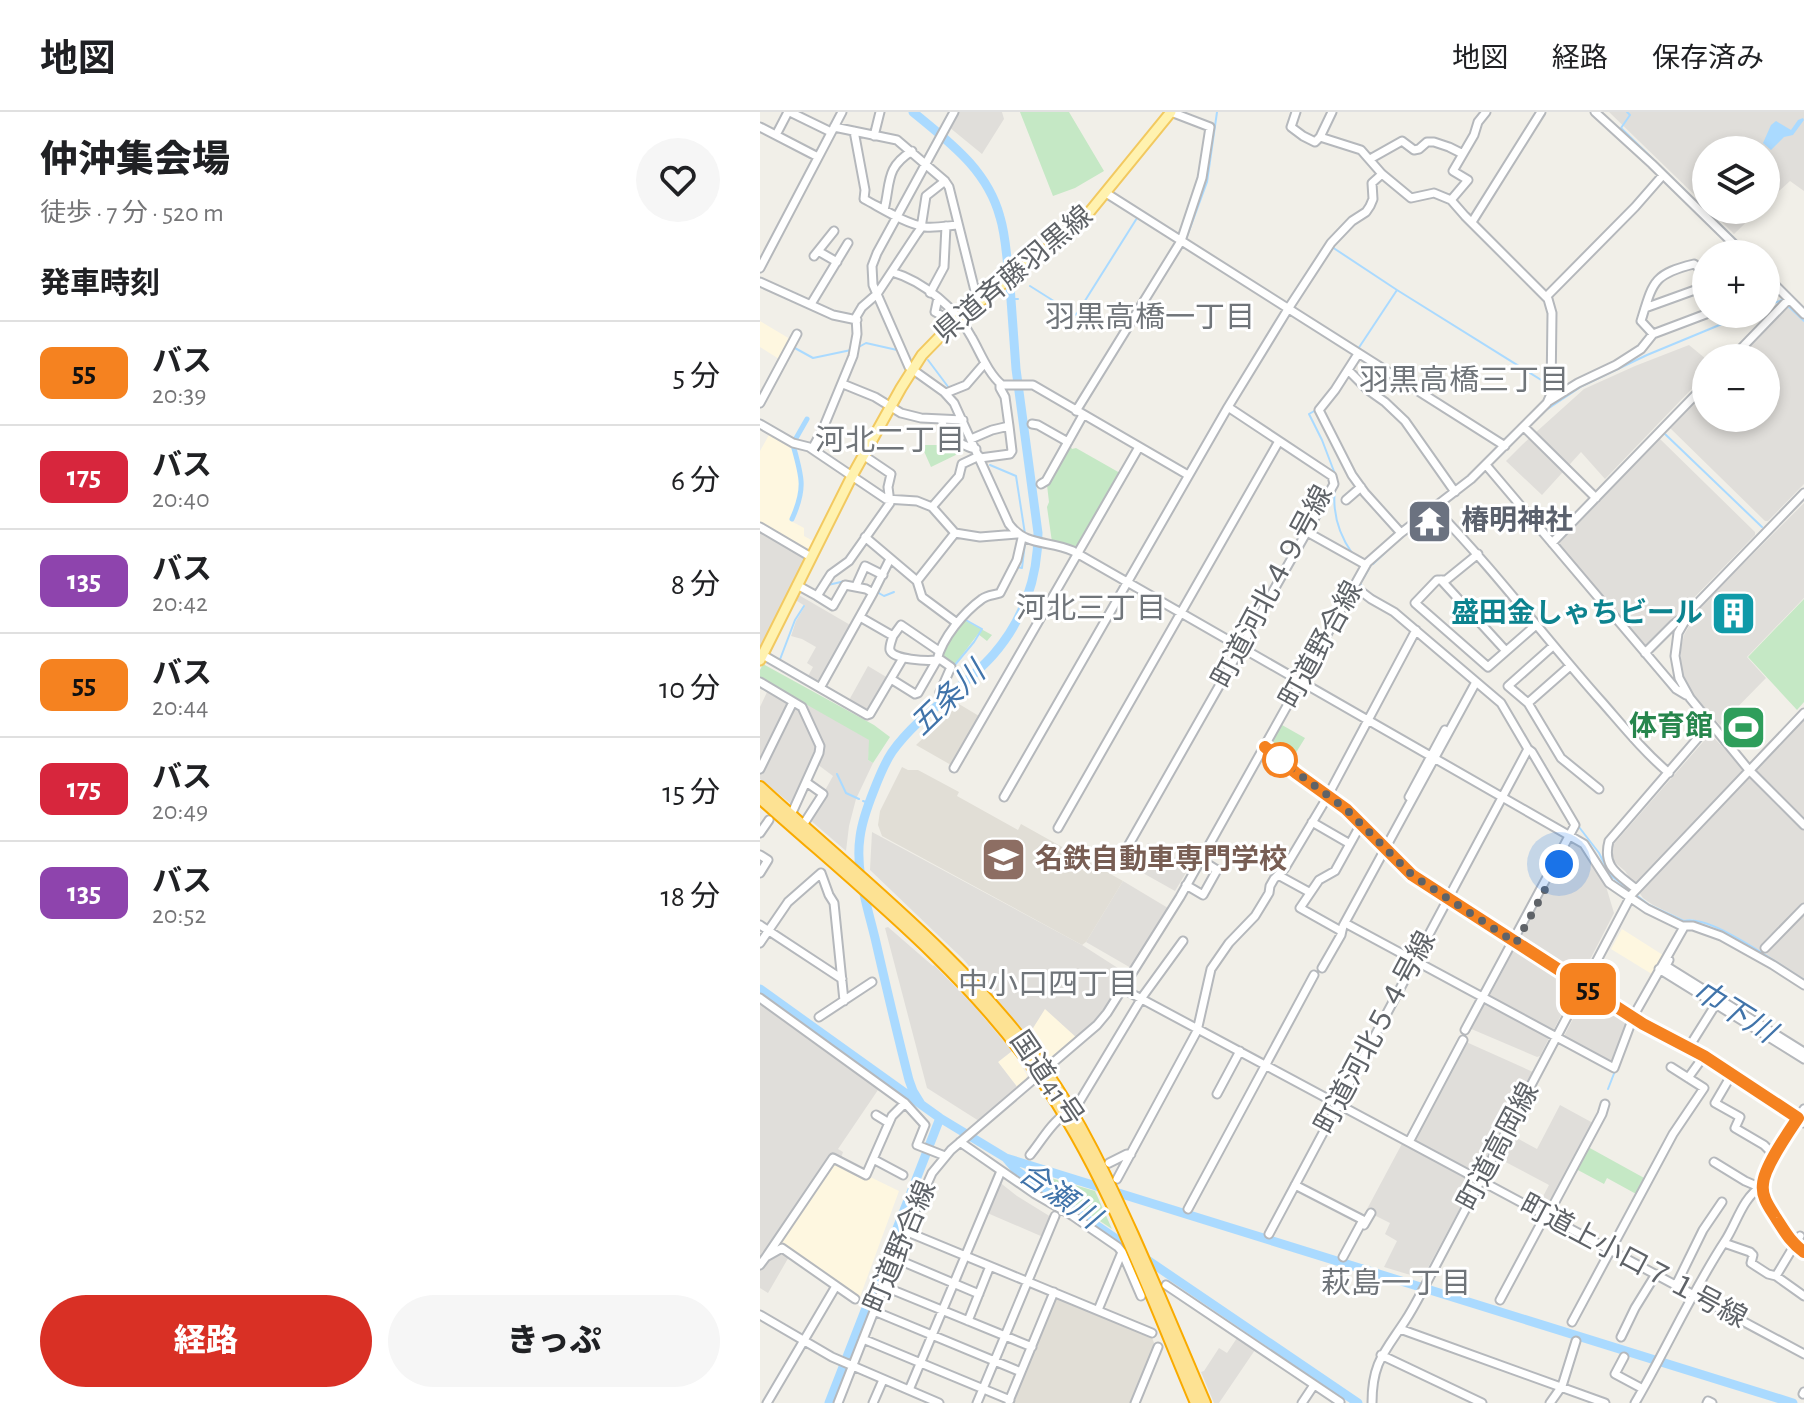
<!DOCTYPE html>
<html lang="ja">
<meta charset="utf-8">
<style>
body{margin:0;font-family:"Alegreya Sans","Noto Sans JP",sans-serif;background:#f6f6f6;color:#202124;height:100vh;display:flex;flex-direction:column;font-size:30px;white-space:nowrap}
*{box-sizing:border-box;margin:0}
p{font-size:26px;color:#757577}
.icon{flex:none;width:44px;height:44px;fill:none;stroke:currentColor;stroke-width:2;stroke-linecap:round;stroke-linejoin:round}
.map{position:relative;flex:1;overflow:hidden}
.drawer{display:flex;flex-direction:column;background:#fff;width:760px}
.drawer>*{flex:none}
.badge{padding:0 16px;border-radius:12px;font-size:28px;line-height:52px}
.buttons{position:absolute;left:932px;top:24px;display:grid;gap:16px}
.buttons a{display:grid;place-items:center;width:88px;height:88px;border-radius:50%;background:#fff;box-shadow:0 4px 12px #0003;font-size:40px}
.you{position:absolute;width:40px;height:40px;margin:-20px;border:6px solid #fff;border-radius:50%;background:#1a73e8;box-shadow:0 0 0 12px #1a73e833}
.map>.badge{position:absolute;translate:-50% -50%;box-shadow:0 0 0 4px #fff}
h2{padding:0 40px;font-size:30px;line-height:72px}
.round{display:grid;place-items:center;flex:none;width:84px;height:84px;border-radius:42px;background:#f6f6f6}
.overview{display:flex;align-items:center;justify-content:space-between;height:136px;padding:0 40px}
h1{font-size:38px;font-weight:800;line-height:60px}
.button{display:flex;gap:16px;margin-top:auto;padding:16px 40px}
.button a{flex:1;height:92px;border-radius:48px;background:#d93025;color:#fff;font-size:32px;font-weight:800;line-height:92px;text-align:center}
.button a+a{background:#f6f6f6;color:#202124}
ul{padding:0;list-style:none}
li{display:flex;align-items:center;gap:24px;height:104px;padding:0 40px;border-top:2px solid #e0e0e0}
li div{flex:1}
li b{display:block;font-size:30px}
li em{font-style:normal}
li .badge{min-width:88px;font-weight:700;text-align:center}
header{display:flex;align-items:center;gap:48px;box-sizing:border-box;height:112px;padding:0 40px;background:#fff;border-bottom:2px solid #e0e0e0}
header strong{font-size:38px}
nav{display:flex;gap:44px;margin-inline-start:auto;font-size:28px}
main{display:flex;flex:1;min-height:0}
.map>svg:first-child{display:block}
</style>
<header>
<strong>地図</strong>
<nav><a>地図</a><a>経路</a><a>保存済み</a></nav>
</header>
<main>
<section class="drawer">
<div class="overview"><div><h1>仲沖集会場</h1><p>徒歩 · 7 分 · 520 m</p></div><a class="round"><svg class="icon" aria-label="heart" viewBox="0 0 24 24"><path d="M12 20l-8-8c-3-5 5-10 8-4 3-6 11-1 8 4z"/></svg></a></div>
<h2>発車時刻</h2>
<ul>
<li><span class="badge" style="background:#f58220;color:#111">55</span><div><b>バス</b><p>20:39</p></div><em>5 分</em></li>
<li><span class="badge" style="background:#d7263d;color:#fff">175</span><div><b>バス</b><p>20:40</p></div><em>6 分</em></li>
<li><span class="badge" style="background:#8e44ad;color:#fff">135</span><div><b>バス</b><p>20:42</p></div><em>8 分</em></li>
<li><span class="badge" style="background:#f58220;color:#111">55</span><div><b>バス</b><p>20:44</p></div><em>10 分</em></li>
<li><span class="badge" style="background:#d7263d;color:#fff">175</span><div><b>バス</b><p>20:49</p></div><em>15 分</em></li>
<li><span class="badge" style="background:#8e44ad;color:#fff">135</span><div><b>バス</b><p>20:52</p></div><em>18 分</em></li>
</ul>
<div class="button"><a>経路</a><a>きっぷ</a></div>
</section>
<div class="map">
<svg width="1044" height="1291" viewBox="0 0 1044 1291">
<rect width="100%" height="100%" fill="#f1efe8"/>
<path fill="#fef7e0" d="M0 209 30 227 19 247 0 235Z
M10 321 32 333 41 364V386L31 409 44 416V424L55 430 48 442 0 412V339Z
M862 817 906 845 895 864 851 837Z
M285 896 317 926 293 946H286L268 924Z
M252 939 267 963 266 969 258 976 238 950Z
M73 1047 139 1079 100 1185 25 1134 20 1136 17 1130Z"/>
<path fill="#e0deda" d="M197 0H242L244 7 222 42 189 15Z
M849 0H1044V79L1030 69 1006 91V38H946V94Z
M950 98H999L974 122Z
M1028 194 1044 210V372L1008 409H1005L909 315 946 278V306H1006V246H977Z
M929 233 946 247V262L845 367 821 340 782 383 746 349 763 332 824 277 875 254Z
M899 326 995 420V423L885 536 797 432V429Z
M1044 391V486L987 545 1006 566 960 613 929 578 923 564 921 549V536L924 523 939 496Z
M0 417 48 445 0 541Z
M37 482 92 514 60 572 47 566 53 555 47 551 56 535 42 527 31 524 36 509 45 494 34 487Z
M108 554 128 566 109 600 88 590Z
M8 578 27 589 28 593 0 651V595Z
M46 591 110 628 108 648 113 651 96 687 89 714 86 739 49 707 73 664 57 652 65 634Z
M35 594 39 597 55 631 56 643 33 692H31L0 667V661L33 595Z
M1044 601V713L989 658Z
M950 622 1044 717V867L1006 843 952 813 932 807 924 808 893 793 883 786 865 759 852 748 853 733Z
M112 720 322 833 364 860 367 862 334 911 317 926 285 897 268 924 203 847 110 758Z
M813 728 824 734 845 771 854 801 821 865H815L759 829Z
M388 731 430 754 415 779 374 756Z
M363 769 408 796 371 856 326 830Z
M128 815 173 854 174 853 215 895 252 939 238 950 258 976 219 1009 167 976 125 816Z
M756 834 812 870 814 878 792 921 728 887Z
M824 886 844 904 850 892 873 908 854 954 803 926Z
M0 887 120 975 78 1037 83 1040 81 1046 74 1043 0 1151Z
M723 891 789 926 780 944 777 945 709 916Z
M704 929 773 960 663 1165 647 1162 624 1155 637 1129 625 1122 630 1111 606 1099 690 942 694 944Z
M800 993 833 1011 785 1100 777 1096 789 1073 738 1046 751 1023 777 1037Z
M238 1069 257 1084 291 1105 283 1125 225 1100Z
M22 1138 30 1143 8 1181 0 1176V1155L8 1145Z
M479 1223 497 1235 459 1291H454L441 1260 444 1259 459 1236 467 1241Z"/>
<path fill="#e1ded6" d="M199 592 219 604 191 653 156 633Z
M142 655 148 658H158L199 680 197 684 258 718 261 712 363 769 326 830 322 833 122 724 118 713 120 699Z
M296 1185H298L391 1223 396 1236 373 1291H252Z"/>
<path fill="#c5e8c5" d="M260 0H309L344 59 315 76 293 84Z
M190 330H192V333L206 338 171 355 163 337 165 333H179Z
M310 333 312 337 316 336 360 361 316 437 292 430 287 395 289 390 287 373Z
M1044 487V590L1037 598 988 545Z
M203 507 232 523 227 529 218 522 193 555 182 546 181 541Z
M3 552 114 613 130 625 113 651 108 648 109 628 0 566V558Z
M984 598 1001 614 983 632 968 616Z
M522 613 545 626 529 652C510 633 508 636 522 613Z
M828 1035 886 1067 878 1083 847 1066 844 1072 816 1057Z
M277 1062 335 1079 352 1117 275 1066Z"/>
<path fill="#aadaff" d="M1043 6 1044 8 1033 23 1024 25 1011 38 1003 31 1011 13 1016 9 1031 18 1038 8Z"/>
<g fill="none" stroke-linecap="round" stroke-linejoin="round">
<path stroke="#aadaff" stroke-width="2" d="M867 0 870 3 861 16 990 142
M426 127 447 70 457 0
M572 135 637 178 786 271
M270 174 316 203 377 106
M251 187H258
M1006 194 1022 188
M1028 194 1044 209
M33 235 53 246 91 238
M97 236 106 231 137 238
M598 237 637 178
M168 248 189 276
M556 298 549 302 562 328 575 362
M905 322 1002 415
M732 351 786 298 822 274 887 243 986 202
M230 353 256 364 265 422
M575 376C572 401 578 421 592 441
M613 452 632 434
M257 455 262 456 265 431
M68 473 85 469
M117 480 124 484 134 480
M607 480 600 472 611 453
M19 550 35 508 44 494
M194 554 214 530 222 517 204 507
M188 579 190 583
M27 582 45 593 49 601
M51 607 56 616
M77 662 86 681 99 687
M103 689 109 691
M819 715 839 741 850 763 889 793 924 809C951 802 1019 853 1044 868
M868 928 875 912
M848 977 855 959"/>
<path stroke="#aadaff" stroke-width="5" d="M35 328 47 307
M32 407C46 376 42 365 33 333"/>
<path stroke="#aadaff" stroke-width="9" d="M153 0C189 30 227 57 240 105 245 121 246 138 248 155
M0 877 180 1006 246 1046 257 1059 271 1069 598 1291
M161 992 153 979 149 968C137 921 126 874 115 826 107 793 95 759 100 725 102 709 108 693 114 678 119 665 124 652 132 640 159 602 202 578 233 543 263 509 278 466 278 421L256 257 250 174
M246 1046 1033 1291
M69 1291 180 1006"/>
<defs>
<path id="minor" d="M30 0 71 20
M194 0 117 141 112 154 113 173 149 255 184 280 194 291 249 412C266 435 289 428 313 439L824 732 849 771 887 797 922 814H933L961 824 1013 853 1044 873
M835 0 892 52 984 142
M0 15 58 45
M74 15 137 28 185 69 189 75 218 191
M94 19 105 78 104 87C123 97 144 111 165 115 175 116 187 114 198 113
M16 23 28 0
M114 24 120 0
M560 25 572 0
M610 47 642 29 654 38 659 37 667 30H674L689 35 703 42
M346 81 745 334
M691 88 708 68 693 59 714 23 718 10 726 0
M124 98C131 70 125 56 152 39
M712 110 781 0
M58 139 77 150
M54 144 74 119
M0 156 82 0
M132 160C163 169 197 197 212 226 221 242 228 261 242 273H273L428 363
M1006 164 1044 202
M0 170 73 203 97 208
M170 181 184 155 186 114
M786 185 875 95 903 63
M178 186 175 200 194 210
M51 192 88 131
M885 196 946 174
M893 222 881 209C893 170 893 162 934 152L946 161
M598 242 575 278 559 298 592 363 605 381 641 421
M972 246 1029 187
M588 258 608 278 625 290 645 309 695 380
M83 272 115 285 141 301 161 306 203 308
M186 281 206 273 225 251
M789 289 818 271 856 253 881 237 893 222 946 202
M0 291 37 222
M468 295 528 197 571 131 592 109 606 100 610 94 613 87 612 71 622 62
M316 299 421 129 442 66 450 15 411 0
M181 308 189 329C202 329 206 336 216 337
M0 312 33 331 49 335 126 387 157 389 172 395 195 421 220 425 257 422
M272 312 278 313 308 330
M764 315 836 386
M211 327 232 318 249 314 245 285 240 276V272
M52 337 62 319 93 244 97 222 96 205 102 195 117 182 156 123 161 116 166 84 185 69
M220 346 250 342 252 339 249 314
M726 353 916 577 926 583
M281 372 286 369 323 303
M1044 381 932 497 918 521 915 544 919 566 930 586 989 658 1044 713
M586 388 601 375
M172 395 199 364 202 352 219 344
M674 396C734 457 785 526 842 590 863 614 884 640 909 661
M0 415 51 445
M547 420 606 453
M105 425 157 469 162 485 197 511
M792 431 946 272
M718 442 686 468H677L655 491 728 555 776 513
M681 468 746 539
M157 469 195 421
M37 473 57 484 71 462 89 449 130 391 128 375 131 362 103 343
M96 474 105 454 123 463
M113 481 130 447
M57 484 73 494 85 473 106 477 113 481 60 576
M100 505 133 524 141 513 179 539
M133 524C132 527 129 535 130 538 133 548 167 549 177 548 182 526 204 500 222 487 227 483 234 483 240 481L257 448 262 426
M793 534 748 574 768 591 801 646 839 677
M885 541 914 512 925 504
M3 543 107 603 110 602 143 546
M131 567 155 582 158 581 177 548H181L191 555 180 580
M0 570 42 595 60 634 59 641 31 703
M768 591 810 554
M505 635 536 661 586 697 652 763 883 912 944 944 1038 1006C1028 1021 1004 1055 1002 1072 1001 1085 1010 1096 1016 1106 1025 1120 1031 1131 1044 1140
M194 656 379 335
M0 657 33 590
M244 685 468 295 572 364 574 372 359 750
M649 685 685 618
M552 710 590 732
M43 713 63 682 46 670
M298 716 519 329
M0 721 9 708
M0 743 8 748 0 761
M518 763 549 780
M426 773 443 783 457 758 441 748
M876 777C858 762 842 755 849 729L950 612
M585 811 854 956 874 903 924 815
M0 813 82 867
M581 819 540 796 559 768 575 759 601 712
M0 831 28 790 61 761 69 783 74 791 84 889
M1005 836 1044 796
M909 848 906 854 1044 940
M562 856 581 823 583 814 716 570
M899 857 1044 947
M363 877 1044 1242
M0 886 145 991 165 1013 157 1033 185 1044
M59 905 112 870
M705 918 815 713 772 640 768 637
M929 935 956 892
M972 962 955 991 980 1005 975 1016 1004 1033 1015 1044
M928 966 944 944
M457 982 480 939
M318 992 383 884 423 829
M1044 997 1038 1006 1044 1011
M116 1003 129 1011
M200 1030 275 1082 313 1104 358 1135 362 1140 338 1198
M649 1030 703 928
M270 1043C280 1031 292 1010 304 1003
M113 1047 143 1063
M954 1050 985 1069 999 1075
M349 1051 367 1042H371
M357 1067 437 919 451 857 469 831 495 804 509 781 510 774 514 767 525 756 565 689 656 518
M535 1073 603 1108 583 1145
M428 1097 554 863
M604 1113 611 1101
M145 1119 392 1221
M509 1122 768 637 741 591 634 500 611 487 594 474
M964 1131 990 1140 993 1143 991 1151 1008 1162 1016 1164 1044 1184
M362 1140 381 1184
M6 1145 73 1046 106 1063 132 1004 145 991
M134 1146 219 1182
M0 1153 6 1145 22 1136 95 1187
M1016 1164 1040 1124
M406 1173 580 1290
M916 1173 943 1118 962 1090
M123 1174 272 1235
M740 1188 785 1104 789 1101 842 1002 845 992
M114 1199 261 1260
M0 1203 72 1245 179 1291
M208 1209 230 1154
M812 1210 913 1022 944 976 911 955
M640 1217 845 1291
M861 1225 875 1196 896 1162
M103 1227 250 1288
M621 1243 722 1291
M864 1245 855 1262 883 1277
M149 1278 241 1059
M1043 1282 1044 1280
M249 1289 294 1180
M7 1291 76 1174
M78 1291 140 1133 172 1061 191 1038 337 913 347 901 420 785 607 451 641 421 711 367 787 291 791 282 792 201 788 187 705 104 691 88 674 81 651 86 622 62 601 38 560 25 555 30 543 24 531 15 536 0
M113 1291 123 1268
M217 1291 295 1104
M375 1291 398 1235
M542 1291 554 1273
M612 1291C612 1251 624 1241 645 1209 653 1197 660 1183 667 1170L872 782 1044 601
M790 1291 802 1274 816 1229
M875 1291C906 1238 931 1181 965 1129 977 1111 982 1086 1002 1074
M947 1291 948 1289 952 1291"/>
<path id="major" d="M0 548 92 364 141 276 162 243 194 210 306 122 327 103 411 0"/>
<path id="highway" d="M0 675C98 765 206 848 284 957 321 1009 347 1066 373 1123 398 1179 421 1235 445 1291
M0 686C97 773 204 856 279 964 348 1063 389 1180 436 1291"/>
</defs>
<use href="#minor" stroke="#b5b8bc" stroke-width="11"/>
<use href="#major" stroke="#f2c960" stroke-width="13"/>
<use href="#highway" stroke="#f9ab00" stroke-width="14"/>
<use href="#minor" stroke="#fff" stroke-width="7"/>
<use href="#major" stroke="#fff2af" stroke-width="9"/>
<use href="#highway" stroke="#fde293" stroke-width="10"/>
</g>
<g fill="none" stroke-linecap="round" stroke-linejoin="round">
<defs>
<path id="line" d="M505 635 536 661 586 697 652 763 883 912 944 944 1038 1006C1028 1021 1004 1055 1003 1072 1001 1085 1010 1096 1016 1106 1025 1120 1031 1131 1044 1140"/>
</defs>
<use href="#line" stroke="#fff" stroke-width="18"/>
<use href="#line" stroke="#f58220" stroke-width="12"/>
<path stroke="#5f6368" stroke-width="8" stroke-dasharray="0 14.4" d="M520 648 586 697 652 763 756 831 799 752"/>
</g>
<defs>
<symbol id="temple-square" viewBox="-11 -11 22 22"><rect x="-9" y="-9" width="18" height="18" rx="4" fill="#6b7280" stroke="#fff"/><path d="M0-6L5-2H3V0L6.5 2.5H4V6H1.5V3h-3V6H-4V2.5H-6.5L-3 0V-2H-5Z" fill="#fff"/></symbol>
<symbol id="building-square" viewBox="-11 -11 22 22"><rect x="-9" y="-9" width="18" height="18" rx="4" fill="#0f9aa8" stroke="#fff"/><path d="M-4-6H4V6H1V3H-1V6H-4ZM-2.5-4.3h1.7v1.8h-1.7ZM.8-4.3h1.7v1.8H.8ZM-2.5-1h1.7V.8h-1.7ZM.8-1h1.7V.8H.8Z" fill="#fff"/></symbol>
<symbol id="stadium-square" viewBox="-11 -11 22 22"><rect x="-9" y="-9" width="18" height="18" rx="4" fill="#2e9e5b" stroke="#fff"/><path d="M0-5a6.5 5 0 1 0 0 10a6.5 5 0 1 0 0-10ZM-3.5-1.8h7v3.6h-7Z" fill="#fff"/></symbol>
<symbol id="school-square" viewBox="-11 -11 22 22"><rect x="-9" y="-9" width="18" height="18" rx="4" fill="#8d6e63" stroke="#fff"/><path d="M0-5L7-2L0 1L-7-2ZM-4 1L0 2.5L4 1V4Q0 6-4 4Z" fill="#fff"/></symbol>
</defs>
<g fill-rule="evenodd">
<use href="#temple-square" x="644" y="384" width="51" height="51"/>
<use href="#building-square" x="948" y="476" width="51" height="51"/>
<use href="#stadium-square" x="958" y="590" width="51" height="51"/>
<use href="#school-square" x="218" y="722" width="51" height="51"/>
</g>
<circle fill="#fff" stroke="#f58220" stroke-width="4" cx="520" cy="648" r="16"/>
<g text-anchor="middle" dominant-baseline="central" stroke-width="6" stroke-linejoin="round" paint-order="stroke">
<g font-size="28" fill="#5f6368" stroke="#fff">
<text transform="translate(254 163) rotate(-40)">県道斉藤羽黒線</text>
<text transform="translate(513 475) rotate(-62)">町道河北４９号線</text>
<text transform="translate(562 533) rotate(-61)">町道野合線</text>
<text transform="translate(616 921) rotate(-62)">町道河北５４号線</text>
<text transform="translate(286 967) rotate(56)">国道41号</text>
<text transform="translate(739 1035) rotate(-62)">町道高岡線</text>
<text transform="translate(141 1135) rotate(-67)">町道野合線</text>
<text transform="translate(873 1150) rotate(28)">町道上小口７１号線</text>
</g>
<g font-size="28" font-weight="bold" fill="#5b616d" stroke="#fff" text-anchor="start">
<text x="701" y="409">椿明神社</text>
</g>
<g font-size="28" font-weight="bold" fill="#0d838f" stroke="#fff" text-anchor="end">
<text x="943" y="502">盛田金しゃちビール</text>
</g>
<g font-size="28" font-weight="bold" fill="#27864d" stroke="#fff" text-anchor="end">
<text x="953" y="615">体育館</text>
</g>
<g font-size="28" font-weight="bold" fill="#785e54" stroke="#fff" text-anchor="start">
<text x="275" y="748">名鉄自動車専門学校</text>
</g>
<g font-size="30" fill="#70757a" stroke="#fff">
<text x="390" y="206">羽黒高橋一丁目</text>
<text x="704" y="269">羽黒高橋三丁目</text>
<text x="130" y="329">河北二丁目</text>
<text x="331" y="497">河北三丁目</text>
<text x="288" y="873">中小口四丁目</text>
<text x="636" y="1172">萩島一丁目</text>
</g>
<g font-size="30" font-style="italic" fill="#4174aa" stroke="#fff">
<text transform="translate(188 587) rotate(-44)">五条川</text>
<text transform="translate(974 900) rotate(32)">巾下川</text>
<text transform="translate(299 1084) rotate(35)">合瀬川</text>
</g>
</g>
</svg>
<div class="buttons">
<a><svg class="icon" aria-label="layers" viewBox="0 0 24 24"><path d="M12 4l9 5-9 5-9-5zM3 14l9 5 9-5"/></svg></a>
<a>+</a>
<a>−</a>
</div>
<div class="you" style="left:799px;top:752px"></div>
<b class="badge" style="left:828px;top:877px;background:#f58220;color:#111">55</b>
</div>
</main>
